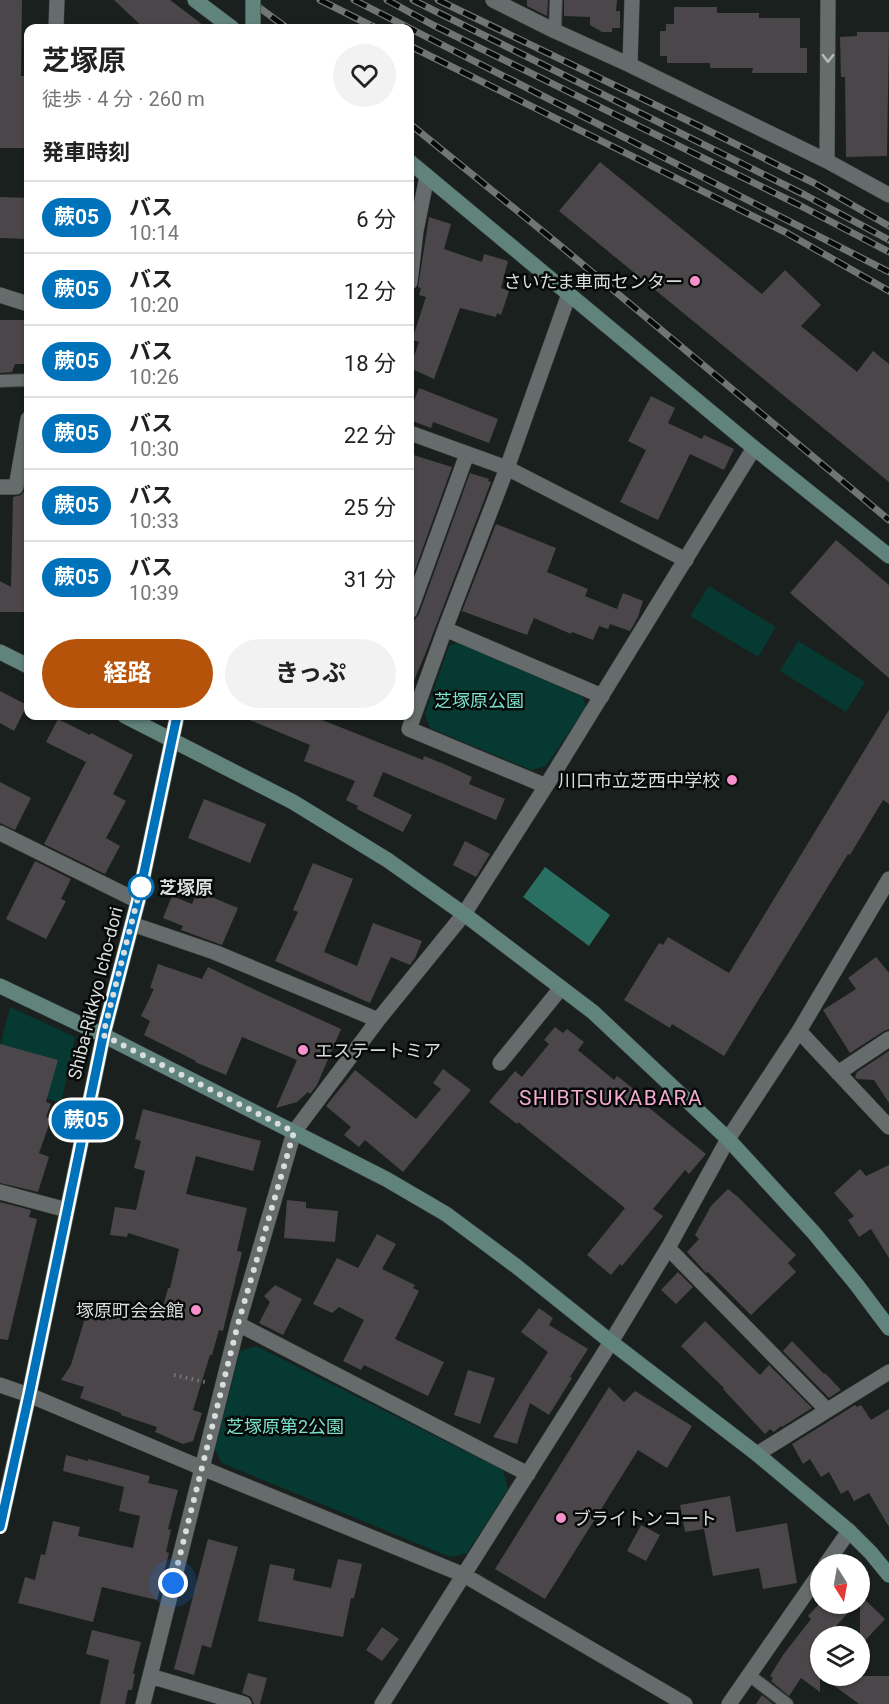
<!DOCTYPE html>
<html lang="ja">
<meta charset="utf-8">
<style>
body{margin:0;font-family:Roboto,"Noto Sans JP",sans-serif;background:#f2f2f2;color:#222;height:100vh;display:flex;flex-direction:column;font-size:22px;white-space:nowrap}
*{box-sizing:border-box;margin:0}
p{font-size:20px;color:#767676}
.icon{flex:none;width:33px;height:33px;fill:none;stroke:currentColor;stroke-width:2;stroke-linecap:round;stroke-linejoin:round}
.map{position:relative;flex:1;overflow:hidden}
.drawer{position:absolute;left:24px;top:24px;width:390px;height:696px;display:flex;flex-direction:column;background:#fff;border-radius:12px;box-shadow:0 2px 4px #0004}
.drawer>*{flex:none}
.badge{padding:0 12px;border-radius:20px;font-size:21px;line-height:39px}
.needle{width:39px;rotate:169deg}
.buttons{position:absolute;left:810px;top:1554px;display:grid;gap:12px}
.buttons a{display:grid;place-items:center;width:60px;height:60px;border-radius:50%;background:#fff;box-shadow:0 2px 4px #0004;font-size:30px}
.you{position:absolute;width:30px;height:30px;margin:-15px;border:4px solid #fff;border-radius:50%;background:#1a73e8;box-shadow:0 0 0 9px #1a73e833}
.map>.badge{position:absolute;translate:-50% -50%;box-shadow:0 0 0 3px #fff}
h2{padding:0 18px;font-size:22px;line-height:54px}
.round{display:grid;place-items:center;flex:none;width:63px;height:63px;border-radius:32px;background:#f2f2f2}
.head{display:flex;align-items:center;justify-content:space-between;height:102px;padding:0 18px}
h1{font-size:28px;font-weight:700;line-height:45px}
.primary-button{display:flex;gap:12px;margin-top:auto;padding:12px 18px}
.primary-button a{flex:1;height:69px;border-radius:36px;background:#b45309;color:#fff;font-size:24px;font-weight:700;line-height:69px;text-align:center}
.primary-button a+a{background:#f2f2f2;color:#222}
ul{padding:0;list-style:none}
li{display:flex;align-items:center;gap:18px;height:72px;padding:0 18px;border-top:2px solid #e0e0e0}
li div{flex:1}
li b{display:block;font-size:22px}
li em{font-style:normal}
li .badge{min-width:66px;font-weight:700;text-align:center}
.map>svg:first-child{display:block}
</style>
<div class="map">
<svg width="889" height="1704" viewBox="0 0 889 1704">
<rect width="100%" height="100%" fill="#1a201e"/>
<path fill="#063931" d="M709 586 776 627 758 657 690 616Z
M798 641 865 682 846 712 780 671Z
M459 642 583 697 586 707 546 766 531 770 430 728 425 714 449 646Z
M10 1007 75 1037 61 1103 0 1083V1047Z
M256 1346 503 1470 508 1489 467 1553 450 1557 222 1463 215 1449 240 1351Z"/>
<path fill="#296f62" d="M545 867 610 915 589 946 523 897Z"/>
<path fill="#4b4649" d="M0 0H22L21 76H28V148H0Z
M114 0H170L207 28H144Z
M527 0H548L547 16 527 6Z
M564 0H617L616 11H620V28H612V32H602L590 25V17L564 16Z
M674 7H717V13H759V18H800V48H807V73H752L753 68H710V63H667V56H660V31H666V24H674Z
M857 32H889L887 156 846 157 845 77H841L840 37 857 36Z
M600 162 762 294 785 270 821 305 801 326 857 372 873 351 889 364V482L559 211Z
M0 197 28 198V239L0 238Z
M429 217 451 224 444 249 482 262 484 254 508 261 501 288 509 291 501 315 497 313 496 317 460 308 434 379 410 368 419 342 412 340 426 297 419 295 421 288 418 287Z
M0 320H28V364H15L12 372 0 373Z
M419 388 498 419 489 443 433 422 431 428 410 420V411Z
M651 396 675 408 668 423 702 439 704 435 734 449 724 470 690 454 658 520 620 502 646 450 628 441Z
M410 454 452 467 410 584Z
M470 473 489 479 488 481 491 482 426 652 410 690V632L415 619 419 614Z
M25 490H28V612H0V581L11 587 13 497 21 495Z
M496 524 556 548 547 572 588 589 585 596 617 609 623 593 643 601 638 617 630 631 610 624 608 629 599 626 593 640 572 632 571 634 534 618 527 635 462 611Z
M836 540 889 585V678L790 593Z
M0 691 27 705 14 731 0 723Z
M889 710V804L883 800 850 855 848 854 724 1056 672 1024 670 1028 624 1000 659 943 663 945 668 937 729 973Z
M240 716H312L423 760 424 756 444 764 472 777 469 784 505 799 496 820 383 772 373 796 412 815 403 832 357 809 358 806 346 800 355 781 304 761 310 745Z
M58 719 90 735 91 733 133 755 113 794 126 801 106 838 120 846 105 874 44 844 86 762 46 742Z
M0 782 31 798 15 830 0 823Z
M204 799 266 824 250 863 188 838Z
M465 841 490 854 476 877 453 865Z
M35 861 71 879 61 899 66 901 46 939 6 919Z
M313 863 353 879 324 952 357 966 373 923 422 941 415 958 410 965 391 957 370 1003 275 961 298 912 293 910Z
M197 891 238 908 222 945 181 930 183 926 163 918 172 896 192 904Z
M876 957 889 973V1029L884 1031 850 1053 823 1010 856 989 848 978Z
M158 964 202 979 208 967 264 994 341 1029 317 1085 310 1094 308 1092 297 1102 276 1108 297 1060 242 1037 226 1075 195 1062 196 1061 144 1035 150 1021 141 1016 154 989 150 988Z
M555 1027 563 1033 567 1029 584 1042 578 1050 614 1080 617 1076 635 1090 632 1094 706 1154 689 1174 685 1170 653 1209 663 1216 622 1266 620 1264 611 1275 587 1255 625 1208 518 1122 517 1124 489 1102 515 1071 522 1077 549 1044 544 1040Z
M0 1044 58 1060 46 1102 51 1104 46 1117 51 1119 39 1153 49 1157 38 1192 0 1183Z
M889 1051V1103L874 1080 857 1079 855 1077 857 1072Z
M443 1069 471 1090 403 1172 365 1140 359 1147 344 1135 351 1127 326 1106 355 1070 416 1119 441 1089 433 1083Z
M143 1109 261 1141 253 1171 196 1156 186 1194 247 1208 237 1251 242 1252 223 1331 219 1330 212 1355H210L193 1410 202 1413 193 1441 183 1444 155 1432 157 1427 121 1415V1413L80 1398 84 1387 61 1380 71 1365 89 1304 125 1315 128 1310 160 1318 168 1288H170L179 1249 128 1233 127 1237 110 1235 115 1207 136 1210 145 1171 134 1168 141 1141 135 1139Z
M889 1165V1258L871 1229 859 1237 848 1220 854 1216 834 1193 860 1169 866 1176Z
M728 1189 738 1197 796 1255 788 1263 796 1272 751 1315 708 1272 706 1273 687 1252 699 1239 695 1235 711 1206Z
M287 1200 306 1202V1208L338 1211 335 1242 284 1238Z
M0 1202 31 1210 29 1217 37 1219 8 1340 0 1339Z
M377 1234 396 1244 382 1269 415 1285 413 1288 419 1291 395 1339 444 1362 428 1396 364 1365 361 1370 343 1361 364 1320 339 1307 332 1313 313 1304 337 1258 358 1268Z
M678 1272 693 1287 676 1304 661 1290Z
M275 1285 302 1299 283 1335 259 1323 270 1302 264 1296Z
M539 1308 553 1318 549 1325 588 1349 570 1377 572 1378 549 1415 530 1403 517 1444 493 1437 548 1352 521 1332Z
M705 1321 760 1375 769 1365 812 1408 782 1427 781 1426 774 1432 770 1429 765 1434 723 1389 724 1388 681 1346Z
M792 1341 824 1374 825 1373 841 1390 829 1398 783 1351Z
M468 1370 495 1378 480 1424 454 1415Z
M609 1387 624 1402 635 1391 692 1426 667 1468 638 1450 545 1599 495 1569Z
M855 1405 857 1407 861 1405 871 1420 889 1409V1527L869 1493 854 1501 848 1490 841 1494 829 1472 821 1477 810 1459 803 1464 792 1444Z
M66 1455 88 1461V1459L150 1476 148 1483 178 1490 168 1529 171 1530 166 1552 169 1553 157 1600 102 1587 93 1622 18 1603 25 1577 35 1580 41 1554 45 1555 53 1521 80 1527 78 1536 133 1548 140 1516 119 1511 124 1487 63 1471Z
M730 1496 736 1532 787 1523 797 1583 763 1589 759 1568 713 1576 704 1529 685 1532 680 1505Z
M641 1525 660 1535 646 1561 627 1551Z
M208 1539 238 1547 211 1648 202 1645 194 1675 174 1669Z
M338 1559 362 1564 354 1598H351L343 1637 258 1621 270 1564 295 1569 293 1580 331 1588Z
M860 1595 885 1619 860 1646Z
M819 1604H856L827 1636H820V1644L811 1659 820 1666V1692L801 1678 789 1696 771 1681 773 1678 770 1676 783 1655 811 1619 808 1616Z
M382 1627 399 1639 382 1661 366 1650Z
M92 1630 141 1642 133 1673 135 1674 132 1690H128L125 1704H100L109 1660 86 1654Z
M248 1673 267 1678 260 1704H254L251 1697 242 1693Z
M821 1676H889V1704H859Z
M762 1695 773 1704H756Z"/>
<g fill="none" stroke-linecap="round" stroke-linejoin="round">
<defs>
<path id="lane" d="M555 31 556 0
M0 381 28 380
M749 1675 787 1704"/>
<path id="street" d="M493 0 555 31 630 65 827 161 889 195
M56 28 57 0
M630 65 632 0
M827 161 828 0
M410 282 416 231 427 176
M0 295 28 304
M410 433 507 468 686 560
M0 487H16L28 419
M410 611 467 454
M445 629 602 696
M546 786 409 729 445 629 507 468 569 294
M0 833 138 901
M132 924 214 952 378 1020
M799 1031 889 1127
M500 1063 561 988
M838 1073 889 1039
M0 1192 67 1210
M668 1248 827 1410
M238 1324 528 1474
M0 1385 29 1395 202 1468 464 1575 685 1704
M757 1454 889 1372
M826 1564 849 1531
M150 1676 244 1704
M143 1704 238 1324 294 1132 378 1020 464 914 546 786 754 448
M382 1704 611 1342 668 1248 728 1139 799 1031 889 879
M729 1704 820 1573"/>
<path id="secondary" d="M195 0 232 28
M410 162 754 448 889 556
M0 652 28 666
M125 716 293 802 389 861 464 914 593 1012 728 1139 814 1233 856 1284 889 1328
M0 986 103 1035 386 1179 446 1214 516 1266 611 1342 757 1454 849 1531 871 1553 889 1575
M0 1526 29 1395 104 1032 138 901 177 716"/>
</defs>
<use href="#lane" stroke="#383d3b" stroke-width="14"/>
<use href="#street" stroke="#383d3b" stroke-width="16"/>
<use href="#secondary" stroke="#383d3b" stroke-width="16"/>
<path stroke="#777c7a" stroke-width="4" stroke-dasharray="1.5 4.5" stroke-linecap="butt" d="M174 1375 205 1382"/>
<use href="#lane" stroke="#666c6b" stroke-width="12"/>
<use href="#street" stroke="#666c6b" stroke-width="15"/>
<use href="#secondary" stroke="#60837c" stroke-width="15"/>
<defs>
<path id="rail" d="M249 0 287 28
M320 0 376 28
M354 0 889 272
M387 0 433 25 799 205 889 252
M413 0 805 195 889 240
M438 0 697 125 814 183 889 226
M410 46 785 232 889 291
M410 124 557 243 889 520"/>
</defs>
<use href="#rail" stroke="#717675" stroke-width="7"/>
<use href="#rail" stroke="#070908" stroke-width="4.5" stroke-dasharray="14" stroke-linecap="butt"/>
<defs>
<path id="secondary-bridge" d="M253 28V0"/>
</defs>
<use href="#secondary-bridge" stroke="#383d3b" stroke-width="16" stroke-linecap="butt"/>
<use href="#secondary-bridge" stroke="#60837c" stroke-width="15"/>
</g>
<defs><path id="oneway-chevron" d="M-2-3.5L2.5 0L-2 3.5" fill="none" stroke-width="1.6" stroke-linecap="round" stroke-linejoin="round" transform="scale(1.5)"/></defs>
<use stroke="#b6bbba" href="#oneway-chevron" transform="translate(828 58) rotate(91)"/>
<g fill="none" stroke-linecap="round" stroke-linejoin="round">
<defs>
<path id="line" d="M0 1527 29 1395 104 1032 138 901 177 716"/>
</defs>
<use href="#line" stroke="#fff" stroke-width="14"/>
<use href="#line" stroke="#0072bc" stroke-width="9"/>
<path stroke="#d9dddc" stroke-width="6" stroke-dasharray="0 10.8" d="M141 887 143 878 103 1035 294 1132 238 1324 173 1583"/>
</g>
<g fill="#f890cb" stroke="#070908" stroke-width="2">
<circle cx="695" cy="281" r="6"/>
<circle cx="732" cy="780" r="6"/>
<circle cx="303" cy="1050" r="6"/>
<circle cx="196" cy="1310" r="6"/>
<circle cx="561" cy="1518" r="6"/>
</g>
<circle fill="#fff" stroke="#0072bc" stroke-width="3" cx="141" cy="887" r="12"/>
<g text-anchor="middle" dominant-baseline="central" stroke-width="5" stroke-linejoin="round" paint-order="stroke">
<g font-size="18" fill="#d9dddc" stroke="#070908" text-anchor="end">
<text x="683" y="281">さいたま車両センター</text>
<text x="720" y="780">川口市立芝西中学校</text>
<text x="315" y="1050" text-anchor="start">エステートミア</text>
<text x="184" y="1310">塚原町会会館</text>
<text x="573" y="1518" text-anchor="start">ブライトンコート</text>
</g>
<g font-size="18" fill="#79e2cd" stroke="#070908">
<text x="479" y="700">芝塚原公園</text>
<text x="285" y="1426">芝塚原第2公園</text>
</g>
<g font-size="18" font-weight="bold" fill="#d9dddc" stroke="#070908" text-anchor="start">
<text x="159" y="887">芝塚原</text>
</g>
<g font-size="18" fill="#d9dddc" stroke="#070908">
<text transform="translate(95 993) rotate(-76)">Shiba-Rikkyo Icho-dori</text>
</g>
<g font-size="21" letter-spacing="1.5" fill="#f3a9d1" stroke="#070908">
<text x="611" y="1098">SHIBTSUKABARA</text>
</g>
</g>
</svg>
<div class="buttons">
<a><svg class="needle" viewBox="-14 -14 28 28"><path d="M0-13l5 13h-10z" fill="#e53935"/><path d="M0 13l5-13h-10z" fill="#767676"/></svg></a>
<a><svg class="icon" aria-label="layers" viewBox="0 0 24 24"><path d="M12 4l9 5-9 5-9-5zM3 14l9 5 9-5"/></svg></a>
</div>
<div class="you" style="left:173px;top:1583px"></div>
<b class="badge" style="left:86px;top:1120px;background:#0072bc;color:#fff">蕨05</b>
<section class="drawer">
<div class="head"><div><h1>芝塚原</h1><p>徒歩 · 4 分 · 260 m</p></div><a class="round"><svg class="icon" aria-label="heart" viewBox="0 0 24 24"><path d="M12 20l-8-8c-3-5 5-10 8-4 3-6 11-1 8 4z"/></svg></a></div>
<h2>発車時刻</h2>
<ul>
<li><span class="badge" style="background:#0072bc;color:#fff">蕨05</span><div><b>バス</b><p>10:14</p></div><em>6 分</em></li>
<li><span class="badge" style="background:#0072bc;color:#fff">蕨05</span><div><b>バス</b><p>10:20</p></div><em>12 分</em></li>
<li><span class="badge" style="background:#0072bc;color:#fff">蕨05</span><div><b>バス</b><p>10:26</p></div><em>18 分</em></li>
<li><span class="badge" style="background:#0072bc;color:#fff">蕨05</span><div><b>バス</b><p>10:30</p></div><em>22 分</em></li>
<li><span class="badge" style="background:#0072bc;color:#fff">蕨05</span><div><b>バス</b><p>10:33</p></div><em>25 分</em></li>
<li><span class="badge" style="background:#0072bc;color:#fff">蕨05</span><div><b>バス</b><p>10:39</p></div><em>31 分</em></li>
</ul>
<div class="primary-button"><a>経路</a><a>きっぷ</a></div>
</section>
</div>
